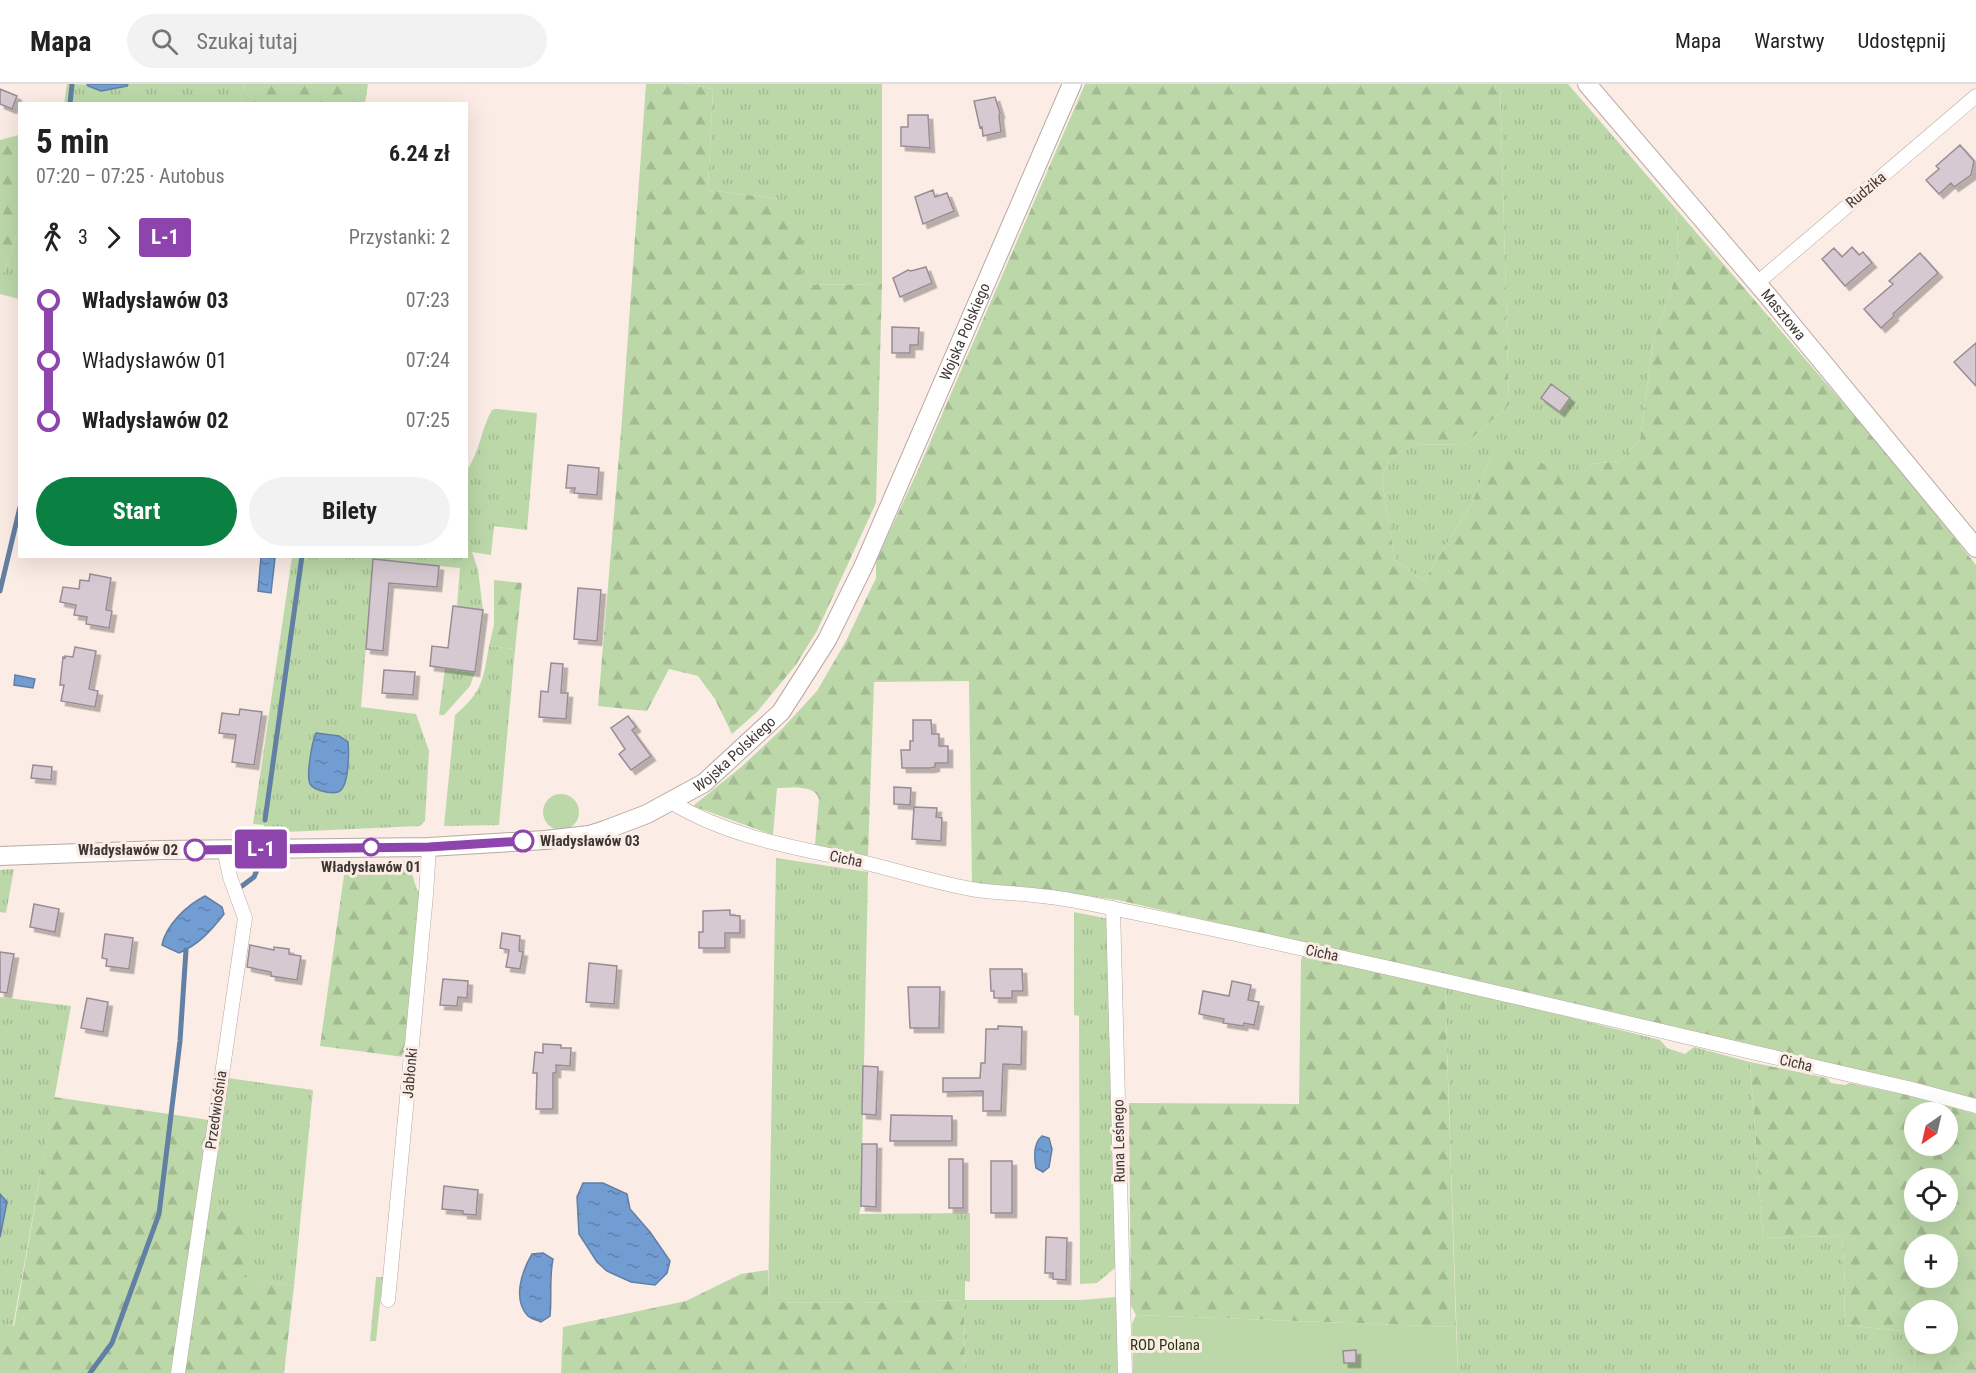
<!DOCTYPE html>
<html lang="pl">
<meta charset="utf-8">
<style>
body{margin:0;font-family:"Roboto Condensed",sans-serif;background:#f2f2f2;color:#222;height:100vh;display:flex;flex-direction:column;font-size:22px;white-space:nowrap}
*{box-sizing:border-box;margin:0}
p{font-size:20px;color:#767676}
.icon{flex:none;width:33px;height:33px;fill:none;stroke:currentColor;stroke-width:2;stroke-linecap:round;stroke-linejoin:round}
.map{position:relative;flex:1;overflow:hidden}
.drawer{position:absolute;left:18px;top:18px;width:450px;height:456px;display:flex;flex-direction:column;background:#fff;border-radius:0px;box-shadow:0 6px 24px #0002}
.drawer>*{flex:none}
.badge{padding:0 12px;border-radius:4px;font-size:21px;line-height:39px}
.needle{width:39px;rotate:214deg}
.buttons{position:absolute;left:1904px;top:1018px;display:grid;gap:12px}
.buttons a{display:grid;place-items:center;width:54px;height:54px;border-radius:50%;background:#fff;box-shadow:0 6px 24px #0002;font-size:30px}
.map>.badge{position:absolute;translate:-50% -50%;box-shadow:0 0 0 3px #fff}
.legs{display:flex;align-items:center;gap:9px;height:66px;padding:0 18px;font-size:20px}
.legs p{margin-inline-start:auto}
.head{display:flex;align-items:center;justify-content:space-between;height:102px;padding:0 18px}
h1{font-size:33px;font-weight:700;line-height:45px}
.action{display:flex;gap:12px;margin-top:auto;padding:12px 18px}
.action a{flex:1;height:69px;border-radius:36px;background:#0b8043;color:#fff;font-size:24px;font-weight:700;line-height:69px;text-align:center}
.action a+a{background:#f2f2f2;color:#222}
ul{padding:0 18px;list-style:none}
li{display:flex;align-items:center;gap:21px;height:60px;font-size:22px}
li i{display:grid;place-items:center;width:9px;height:100%;margin:0 8px;background:currentColor}
li i::after{content:'';width:15px;height:15px;margin:-8px;border:4px solid;border-radius:50%;background:#fff}
li p{margin-inline-start:auto}
li:first-child i{background:linear-gradient(#0000 50%,currentColor 0)}
li:last-child i{background:linear-gradient(currentColor 50%,#0000 0)}
header{display:flex;align-items:center;gap:36px;box-sizing:border-box;height:84px;padding:0 30px;background:#fff;border-bottom:2px solid #e0e0e0}
header strong{font-size:28px}
nav{display:flex;gap:33px;margin-inline-start:auto;font-size:21px}
.search{width:420px;height:54px;background:#f2f2f2;display:flex;align-items:center;gap:15px;box-sizing:border-box;padding:0 21px;border-radius:33px;color:#767676;font-size:22px}
.map>svg:first-child{display:block}
</style>
<header>
<strong>Mapa</strong>
<div class="search"><svg class="icon" aria-label="search" viewBox="0 0 24 24"><circle cx="10" cy="10" r="6"/><path d="M15 15l6 6"/></svg>Szukaj tutaj</div>
<nav><a>Mapa</a><a>Warstwy</a><a>Udostępnij</a></nav>
</header>
<div class="map">
<svg width="1976" height="1289" viewBox="0 0 1976 1289">
<defs>
<pattern id="grass-tufts" width="24" height="20" patternUnits="userSpaceOnUse" patternTransform="scale(1.5)"><rect width="24" height="20" fill="#bcd8a9"/><path d="M3 7l-1-3M5 7V3M7 7l1-3M15 17l-1-3M17 17v-4M19 17l1-3" fill="none" stroke="#a3ba92"/></pattern>
<pattern id="forest-firs" width="22" height="20" patternUnits="userSpaceOnUse" patternTransform="scale(1.5)"><rect width="22" height="20" fill="#bcd8a9"/><path d="M5 1l3.5 6h-7zM16 11l3.5 6h-7z" fill="#a3ba92"/></pattern>
<pattern id="water-ripples" width="26" height="14" patternUnits="userSpaceOnUse" patternTransform="scale(1.5)"><rect width="26" height="14" fill="#729dd3"/><path d="M2 4q2-2 4 0t4 0M15 11q2-2 4 0t4 0" fill="none" stroke="#5f81ac"/></pattern>
<filter id="shadow"><feDropShadow dx="4.5" dy="4.5" stdDeviation="0" flood-color="#0004"/></filter>
</defs>
<rect width="100%" height="100%" fill="#fbece5"/>
<path fill="url(#grass-tufts)" d="M67 0 127 2 128 0H244L241 19 64 20Z
M684 0H882V200L801 201 779 115 708 106 713 5Z
M1500 0H1568L1676 125 1679 183 1653 259 1640 356 1619 377 1591 380 1572 401 1558 387 1491 372 1472 419 1424 497 1395 476 1382 396 1389 375 1413 360 1464 361 1509 321Z
M19 145V215L0 210V199Z
M496 325 537 329 527 446 494 442 491 471 472 468 478 486 483 526 457 522 460 484 373 476 361 623 416 630 429 667 425 737 420 742 263 749 264 741 253 740 292 473 466 472 467 384 469 383C480 365 482 343 492 326Z
M489 562 515 565 499 741 444 742 455 631C483 607 483 596 489 562Z
M445 584 475 588 470 602 444 631H439Z
M776 774 868 788 861 1122 859 1130 970 1129V1198L965 1197V1216H1081L1117 1213 1119 1289H965L964 1216 859 1219 768 1218Z
M14 785 6 829 0 828V786Z
M1074 828 1109 835 1116 1183 1097 1199 1080 1200 1079 932 1074 931Z
M1445 902 1660 956 1667 964 1685 970 1694 963 1750 978 1763 1154 1842 1152 1845 1202 1844 1241 1914 1248 1915 1289H1458Z
M0 913 71 922 13 1242 0 1240Z
M228 994 313 1006 294 1202 243 1194 209 1123Z
M376 1193H383L376 1257H370Z"/>
<path fill="url(#forest-firs)" fill-rule="evenodd" d="M244 0H368L365 19H241Z
M646 0H684L713 5 708 106 779 115 803 141 801 201 882 200 876 419 817 547 795 582 757 628 732 650 715 615 698 592 669 585 647 627 598 622 622 335Z
M1085 0H1500L1509 321 1464 361 1413 360 1389 375 1382 396 1395 476 1424 497 1472 419 1491 372 1523 370 1558 387 1572 400 1591 380 1619 377 1640 356 1653 259 1679 183 1676 125 1900 385 1976 481V1015L1118 816 972 798 969 597 874 598 868 772 815 761 819 715C815 700 790 704 777 704L773 751 693 722 740 684 781 646 817 607 846 557 876 494V477L918 386Z
M19 51V145L0 199V56Z
M494 496 522 499 515 565 489 562 494 541Z
M346 777H408L417 806 420 807 404 973 320 962Z
M1303 870 1445 902 1456 1243 1136 1231 1131 1222 1129 1019 1299 1020 1301 876Z
M1750 978 1827 994 1831 999 1845 1001 1849 999 1907 1011 1976 1030V1289H1915L1914 1260H1947V1227H1914V1248L1844 1241 1845 1202 1842 1152 1763 1154ZM1914 1029H1947V1062H1914ZM1914 1095H1947V1128H1914ZM1914 1161H1947V1194H1914Z
M54 1013 209 1036 171 1289H0V1240L14 1242Z
M209 1123 251 1128 244 1194 294 1202 284 1289H184Z
M768 1186V1218L859 1219 964 1216 965 1289H561L563 1243 686 1217 741 1190Z"/>
<path fill="#bcd8a9" d="M543 728a18 18 0 1 1 36 0a18 18 0 1 1-36 0Z
M1136 1231 1456 1243 1458 1289H1133L1132 1240Z"/>
<path fill="url(#water-ripples)" stroke="#627fa4" stroke-width="1.5" d="M87 0H128L127 2 101 7 88 2Z
M261 473 275 474 271 509 258 507Z
M15 591 35 595 33 604 14 601Z
M316 649 339 652 348 658C349 669 349 700 340 707 336 710 331 709 326 708 321 707 313 705 310 700 306 691 312 658 316 649Z
M205 812 222 823 224 830C211 847 198 861 179 869L162 861C166 841 187 821 205 812Z
M1042 1052 1049 1054 1052 1065 1049 1083 1043 1088 1036 1084C1034 1073 1033 1059 1042 1052Z
M583 1099H603L627 1110 630 1125 650 1148 670 1177 667 1189 655 1201 631 1198 607 1187 597 1178 579 1150 577 1113Z
M0 1110 7 1118 0 1153Z
M543 1169 553 1175C549 1194 552 1212 550 1232L541 1238C537 1236 531 1235 528 1232 512 1215 522 1187 532 1170Z"/>
<g fill="none" stroke-linecap="round" stroke-linejoin="round">
<path stroke="#627fa4" stroke-width="5" d="M70 20 72 0
M0 507 20 423
M265 736 302 472
M242 802 254 793 259 781
M90 1289 112 1259 159 1130 180 957 186 866"/>
</g>
<path fill="#d6c9d1" stroke="#998d95" stroke-width="1.5" filter="url(#shadow)" d="M0 5 17 12 12 25 0 20Z
M995 13 1000 29 999 32 1001 48 983 52 982 43 980 44 974 17Z
M908 31H928L930 64 901 62V43H908Z
M1960 61 1974 77 1971 91 1954 103 1951 99 1939 110 1926 96 1939 85 1936 82Z
M933 106 935 113 947 109 954 127 923 140 915 113Z
M1852 163 1859 171 1863 168 1872 179 1845 202 1822 175 1834 164 1842 173Z
M1920 169 1938 189 1893 230 1894 232 1881 244 1864 225 1893 200 1889 197Z
M926 183 932 199 900 213 893 194 908 186 911 187Z
M892 243 919 244 918 261H910V269H892Z
M1976 259V302L1954 278Z
M1551 300 1570 314 1560 328 1541 314Z
M568 381 599 384 597 411 574 409 575 404H566Z
M373 475 439 482 437 503 389 499 383 567 366 565Z
M90 490 111 494 106 526 112 527 109 544 86 540 87 533 74 531 76 521 60 518 63 503 79 505 80 496 89 497Z
M578 504 601 506 597 557 574 555Z
M453 522 483 526 475 588 430 582 432 562 448 564Z
M75 563 96 567 89 605 98 607 95 623 61 617 64 601H60L63 573 65 574V572L73 573Z
M551 579 563 580 561 609H568L566 635 539 633 541 607 548 608Z
M384 586 415 588 413 611 382 609Z
M240 625 262 628 254 681 232 678 236 651 219 649 222 629 239 631Z
M628 632 636 643 632 646 651 672 631 686 619 670 625 665 611 644Z
M913 636H931L932 650H939V662H948V679H935V683L930 684H902L901 666H910V657H913Z
M33 681 52 683 51 696 31 694Z
M894 703 911 704 910 721 894 720Z
M914 723 937 724 936 733 942 734 941 757 912 755Z
M34 820 59 825 55 848 30 843Z
M730 826V831L740 832V849H725V864H699V848H703V827Z
M502 849 520 852 519 867 523 868 520 885 506 883 509 866 500 864Z
M105 850 133 854 129 885 106 882 107 875 102 874Z
M250 861 274 866V863L289 865V870L301 872 297 896 271 892V888L247 883Z
M0 868 14 870 7 909 0 908Z
M589 879 617 882 614 920 586 918Z
M990 885H1022L1023 907H1012V914H994V907H991Z
M443 895 468 897 467 914 458 913 457 922 440 921Z
M1232 897 1251 901 1248 916 1259 918 1254 941 1244 939 1243 942 1223 939 1224 935 1199 930 1203 907 1229 912Z
M908 903H940L939 944H910Z
M87 914 108 918 103 948 81 944Z
M998 942 1022 943 1021 981 1003 980 1001 1027H983V1007L943 1008V994H980L981 979H985L986 945H998Z
M543 960 561 961V964H571L570 982 556 981V989H553V1025H536L537 989H533L535 968 543 969Z
M863 982 878 983 876 1031 862 1030Z
M891 1031 952 1032V1057H890Z
M862 1060H877L876 1123 861 1122Z
M949 1075H963V1124H949Z
M991 1077H1012V1129H991Z
M444 1102 478 1106 476 1131 463 1130V1127L442 1125Z
M1046 1153 1067 1154 1066 1196 1053 1195V1189H1045Z
M1356 1266V1279H1344L1343 1267Z"/>
<g fill="none" stroke-linecap="round" stroke-linejoin="round">
<defs>
<path id="street" d="M1756 200 1976 12
M671 718C727 752 790 763 853 776 894 785 935 799 977 806 998 809 1019 809 1041 812 1066 814 1091 820 1116 825 1381 879 1644 944 1908 1004L1976 1022
M1113 824 1125 1289
M388 1216 426 811 429 763
M178 1289 245 834 230 793 224 765"/>
<g id="secondary">
<path id="s1" d="M1587 0 1768 212 1976 464"/>
<path id="s2" d="M0 772 161 766 429 763 545 756 589 751 605 746 647 730 704 699 781 628 827 556 864 481 1072 0"/>
</g>
</defs>
<use href="#street" stroke="#b7aaa3" stroke-width="15"/>
<use href="#secondary" stroke="#b7aaa3" stroke-width="20"/>
<use href="#street" stroke="#fff" stroke-width="14"/>
<use href="#secondary" stroke="#fff" stroke-width="18"/>
</g>
<g fill="none" stroke-linecap="round" stroke-linejoin="round">
<defs>
<path id="line-1" d="M195 766 429 763 523 757"/>
</defs>
<use href="#line-1" stroke="#fff" stroke-width="14"/>
<use href="#line-1" stroke="#8e44ad" stroke-width="9"/>
</g>
<g fill="#fff" stroke="#8e44ad" stroke-width="3">
<circle cx="523" cy="757" r="10"/>
<circle cx="371" cy="763" r="8"/>
<circle cx="195" cy="766" r="10"/>
</g>
<g text-anchor="middle" dominant-baseline="central" stroke-width="6" stroke-linejoin="round" paint-order="stroke">
<g font-size="15" fill="#3e3835" stroke="#fbece5">
<text transform="translate(1866 106) rotate(-40)">Rudzika</text>
<text stroke="none"><textPath href="#s1" startOffset="303">Masztowa</textPath></text>
<text stroke="none"><textPath href="#s2" startOffset="1244">Wojska Polskiego</textPath></text>
<text stroke="none"><textPath href="#s2" startOffset="758">Wojska Polskiego</textPath></text>
<text transform="translate(846 775) rotate(12)">Cicha</text>
<text transform="translate(1322 869) rotate(12)">Cicha</text>
<text transform="translate(1796 979) rotate(13)">Cicha</text>
<text transform="translate(410 989) rotate(-85)">Jabłonki</text>
<text transform="translate(216 1026) rotate(-82)">Przedwiośnia</text>
<text transform="translate(1119 1057) rotate(-91)">Runa Leśnego</text>
</g>
<g font-size="15" font-weight="bold" fill="#3e3835" stroke="#fbece5" text-anchor="start">
<text x="540" y="757">Władysławów 03</text>
<text x="178" y="766" text-anchor="end">Władysławów 02</text>
<text x="371" y="783" text-anchor="middle">Władysławów 01</text>
</g>
<g font-size="15" fill="#22390d" stroke="#fbece5">
<text x="1165" y="1261">ROD Polana</text>
</g>
</g>
</svg>
<div class="buttons">
<a><svg class="needle" viewBox="-14 -14 28 28"><path d="M0-13l5 13h-10z" fill="#e53935"/><path d="M0 13l5-13h-10z" fill="#767676"/></svg></a>
<a><svg class="icon" aria-label="locate" viewBox="0 0 24 24"><circle cx="12" cy="12" r="6"/><path d="M12 2v4M12 18v4M2 12h4M18 12h4"/></svg></a>
<a>+</a>
<a>−</a>
</div>
<b class="badge" style="left:261px;top:765px;background:#8e44ad;color:#fff">L-1</b>
<section class="drawer">
<div class="head"><div><h1>5 min</h1><p>07:20 – 07:25 · Autobus</p></div><b>6.24 zł</b></div>
<div class="legs"><svg class="icon" aria-label="walk" viewBox="0 0 24 24"><circle cx="13" cy="4" r="2"/><path d="M13 8l-2 6 4 7M11 14l-3 7M7 12l3-4h3l4 4"/></svg>3<svg class="icon" aria-label="forward" viewBox="0 0 24 24"><path d="M9 5l7 7-7 7"/></svg><b class="badge" style="background:#8e44ad;color:#fff">L-1</b><p>Przystanki: 2</p></div>
<ul>
<li><i style="color:#8e44ad"></i><b>Władysławów 03</b><p>07:23</p></li>
<li><i style="color:#8e44ad"></i><span>Władysławów 01</span><p>07:24</p></li>
<li><i style="color:#8e44ad"></i><b>Władysławów 02</b><p>07:25</p></li>
</ul>
<div class="action"><a>Start</a><a>Bilety</a></div>
</section>
</div>
